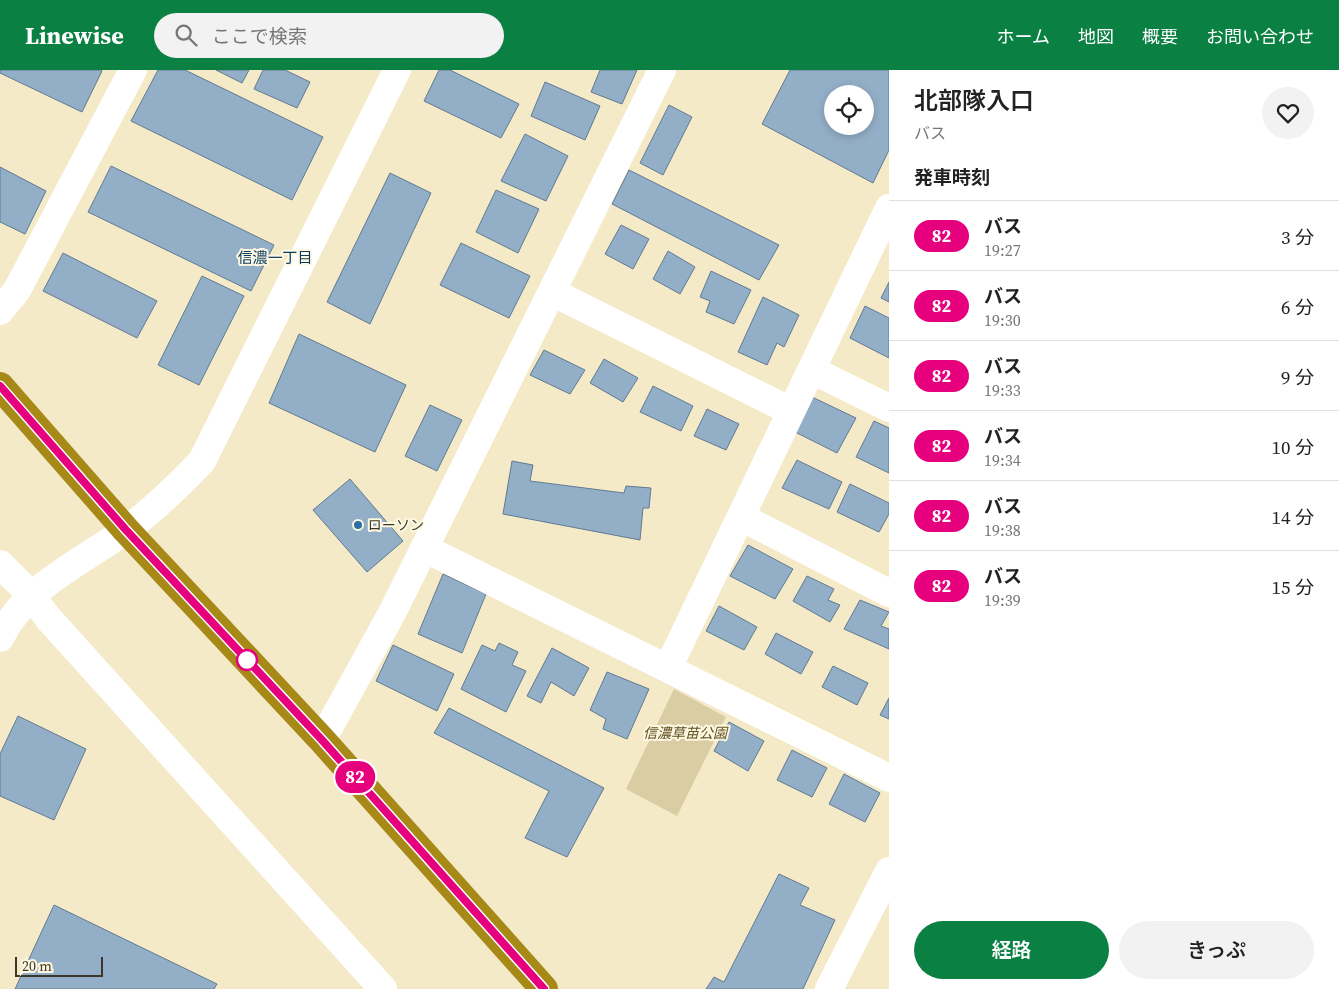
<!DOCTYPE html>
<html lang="ja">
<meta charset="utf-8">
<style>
body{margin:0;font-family:"Source Serif 4","Noto Sans JP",serif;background:#f2f2f2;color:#222;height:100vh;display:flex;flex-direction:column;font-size:19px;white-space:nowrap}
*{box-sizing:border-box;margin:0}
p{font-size:16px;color:#767676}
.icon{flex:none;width:28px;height:28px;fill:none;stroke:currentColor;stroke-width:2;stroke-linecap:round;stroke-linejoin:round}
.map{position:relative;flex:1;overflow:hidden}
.side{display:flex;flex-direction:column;background:#fff;width:450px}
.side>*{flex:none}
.badge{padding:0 10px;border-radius:16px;font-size:18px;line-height:32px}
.buttons{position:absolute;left:824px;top:15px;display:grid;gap:10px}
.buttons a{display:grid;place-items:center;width:50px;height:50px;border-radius:50%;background:#fff;box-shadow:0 2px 8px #0003;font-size:25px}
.scale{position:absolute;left:15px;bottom:12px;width:88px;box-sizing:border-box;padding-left:5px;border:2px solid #3b372a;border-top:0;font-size:14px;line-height:18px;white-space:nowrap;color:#3b372a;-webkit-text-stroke:4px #fef8e3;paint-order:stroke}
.map>.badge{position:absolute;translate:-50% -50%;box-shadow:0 0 0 2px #fff}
h2{padding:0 25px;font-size:19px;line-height:45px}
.round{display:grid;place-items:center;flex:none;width:52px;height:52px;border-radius:26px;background:#f2f2f2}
.overview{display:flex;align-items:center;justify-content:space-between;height:85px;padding:0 25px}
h1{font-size:24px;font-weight:600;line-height:38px}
.cta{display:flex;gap:10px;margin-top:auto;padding:10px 25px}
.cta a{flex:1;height:58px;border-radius:30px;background:#0b8043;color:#fff;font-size:20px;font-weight:600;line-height:58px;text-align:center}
.cta a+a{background:#f2f2f2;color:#222}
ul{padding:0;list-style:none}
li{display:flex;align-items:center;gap:15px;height:70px;padding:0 25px;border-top:1px solid #e0e0e0}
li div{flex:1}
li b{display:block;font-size:19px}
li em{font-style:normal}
li .badge{min-width:55px;font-weight:700;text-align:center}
header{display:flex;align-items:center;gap:30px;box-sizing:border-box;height:70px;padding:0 25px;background:#0b8043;color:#fff}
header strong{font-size:24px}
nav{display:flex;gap:28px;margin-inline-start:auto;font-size:18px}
.search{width:350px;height:45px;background:#f2f2f2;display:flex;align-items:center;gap:12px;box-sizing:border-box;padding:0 18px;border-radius:28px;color:#767676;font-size:19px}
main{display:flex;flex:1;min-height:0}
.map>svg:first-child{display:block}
</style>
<header>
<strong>Linewise</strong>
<div class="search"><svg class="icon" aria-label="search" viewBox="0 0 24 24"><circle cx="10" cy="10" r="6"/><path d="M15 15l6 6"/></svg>ここで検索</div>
<nav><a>ホーム</a><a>地図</a><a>概要</a><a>お問い合わせ</a></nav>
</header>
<main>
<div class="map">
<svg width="889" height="919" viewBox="0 0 889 919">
<rect width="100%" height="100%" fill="#f5eac8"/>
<path fill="#dacda4" d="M674 619 726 647 677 746 626 719Z"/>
<path fill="#93afc7" stroke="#607a91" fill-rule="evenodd" d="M0 0H101L102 1 82 42 0 3Z
M158 0H185L323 67 292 130 131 51Z
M216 0H249L242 13Z
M263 0H285L310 12 297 38 254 19Z
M439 0H450L519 34 501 68 424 31Z
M600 0H637L622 34 591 22Z
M790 0H889V80L873 113 762 54ZM832 24H865V56H832Z
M545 12 600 36 585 70 531 46Z
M669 35 692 47 663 105 640 93Z
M525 64 568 86 546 131 501 111Z
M111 96 274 175 251 221 88 142Z
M0 97 46 121 25 164 0 152Z
M629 100 779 175 759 210 612 134Z
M390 103 431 123 370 254 327 232Z
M496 120 539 139 518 183 476 162Z
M621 155 649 169 633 199 605 184Z
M461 173 530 206 509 248 440 215Z
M668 181 695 197 680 224 653 209Z
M63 183 157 231 137 268 43 221Z
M711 201 751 220 734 254 706 242 710 231 700 227Z
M202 206 244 226 199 315 158 295Z
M889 212V232L881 228Z
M763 227 799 245 784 277 777 273 767 295 738 282Z
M865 236 889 248V288L850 268Z
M299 264 406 315 375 382 269 333Z
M544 280 585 300 570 324 530 305Z
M604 289 638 308 623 332 590 313Z
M653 316 693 336 681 361 640 342Z
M812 327 856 348 837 383 795 362Z
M430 335 462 350 437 401 405 386Z
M707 339 739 354 726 380 694 366Z
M874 351 889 358V403L856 387Z
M797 390 842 412 829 439 782 418Z
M512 391 533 395 530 411 624 423 626 416 651 418 649 438H643L640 470 503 444Z
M350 409 403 471 367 502 313 440Z
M850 414 889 433V444L879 462 837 442Z
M748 475 793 499 775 529 730 506Z
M443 504 486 524 462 583 418 564Z
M807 506 834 519 828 530 840 535 830 552 793 531Z
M860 530 889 542 881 556 889 559V579L844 559Z
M719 536 757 557 744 580 706 561Z
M776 563 813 582 801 604 765 584Z
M499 573 518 582 512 595 526 601 506 642 461 619 482 575 495 581Z
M393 575 454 604 437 641 376 611Z
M552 578 589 598 574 626 551 612 541 633 527 626Z
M833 596 868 613 857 635 822 617Z
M607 602 649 619 627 669 603 659 606 649 590 640Z
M889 628V649L880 645Z
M449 638 604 718 567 787 525 768 549 721 434 663Z
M18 646 86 679 54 750 0 726V684Z
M729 652 764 671 748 701 714 681Z
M792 680 827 698 812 727 777 710Z
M844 704 880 723 865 752 829 734Z
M779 804 809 818 800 835 835 850 803 919H706L714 907 724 912Z
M54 835 217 914 214 919H15Z"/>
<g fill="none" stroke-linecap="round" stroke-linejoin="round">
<path stroke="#fff" stroke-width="28" d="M552 222 791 341
M0 241 17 220 133 0
M812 300 889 338
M741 447 889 523
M424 478 889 708
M0 494 31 525 48 548 383 919
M0 568C26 515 81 493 126 460 154 440 178 416 202 391L397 0
M668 598 889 138
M322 670 392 543 662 0
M829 919 889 801"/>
<path stroke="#a68916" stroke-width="28" d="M0 316 126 460 322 670 544 919"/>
</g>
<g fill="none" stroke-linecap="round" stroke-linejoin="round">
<defs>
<path id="line" d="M0 316 126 460 322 670 544 919"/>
</defs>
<use href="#line" stroke="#fff" stroke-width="11"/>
<use href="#line" stroke="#e6007e" stroke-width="8"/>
</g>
<circle fill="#296fa4" stroke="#fef8e3" stroke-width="2" cx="358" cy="455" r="5"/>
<circle fill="#fff" stroke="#e6007e" stroke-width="2.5" cx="247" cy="590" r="10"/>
<g text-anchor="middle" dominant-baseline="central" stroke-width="4" stroke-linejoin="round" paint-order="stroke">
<g font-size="14" fill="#3b372a" stroke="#fef8e3" text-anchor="start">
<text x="368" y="455">ローソン</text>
</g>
<g font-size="14" font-style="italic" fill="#5f511f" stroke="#fef8e3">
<text x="685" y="663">信濃草苗公園</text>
</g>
<g font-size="15" fill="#073b5f" stroke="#fef8e3">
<text x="275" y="187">信濃一丁目</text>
</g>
</g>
</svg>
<div class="buttons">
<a><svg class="icon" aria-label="locate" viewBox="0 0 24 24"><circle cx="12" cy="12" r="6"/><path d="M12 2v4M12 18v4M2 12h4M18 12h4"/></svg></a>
</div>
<div class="scale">20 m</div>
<b class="badge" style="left:355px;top:707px;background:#e6007e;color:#fff">82</b>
</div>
<section class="side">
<div class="overview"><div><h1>北部隊入口</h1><p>バス</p></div><a class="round"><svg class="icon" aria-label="heart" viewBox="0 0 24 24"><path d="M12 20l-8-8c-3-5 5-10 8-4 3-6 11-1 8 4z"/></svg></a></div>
<h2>発車時刻</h2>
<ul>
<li><span class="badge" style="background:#e6007e;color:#fff">82</span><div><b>バス</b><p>19:27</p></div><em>3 分</em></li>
<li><span class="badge" style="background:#e6007e;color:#fff">82</span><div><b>バス</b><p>19:30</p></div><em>6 分</em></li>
<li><span class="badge" style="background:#e6007e;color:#fff">82</span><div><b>バス</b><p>19:33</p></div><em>9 分</em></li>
<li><span class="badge" style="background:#e6007e;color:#fff">82</span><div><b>バス</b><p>19:34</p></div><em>10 分</em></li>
<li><span class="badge" style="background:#e6007e;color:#fff">82</span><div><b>バス</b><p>19:38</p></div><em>14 分</em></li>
<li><span class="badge" style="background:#e6007e;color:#fff">82</span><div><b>バス</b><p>19:39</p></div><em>15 分</em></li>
</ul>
<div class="cta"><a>経路</a><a>きっぷ</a></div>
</section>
</main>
